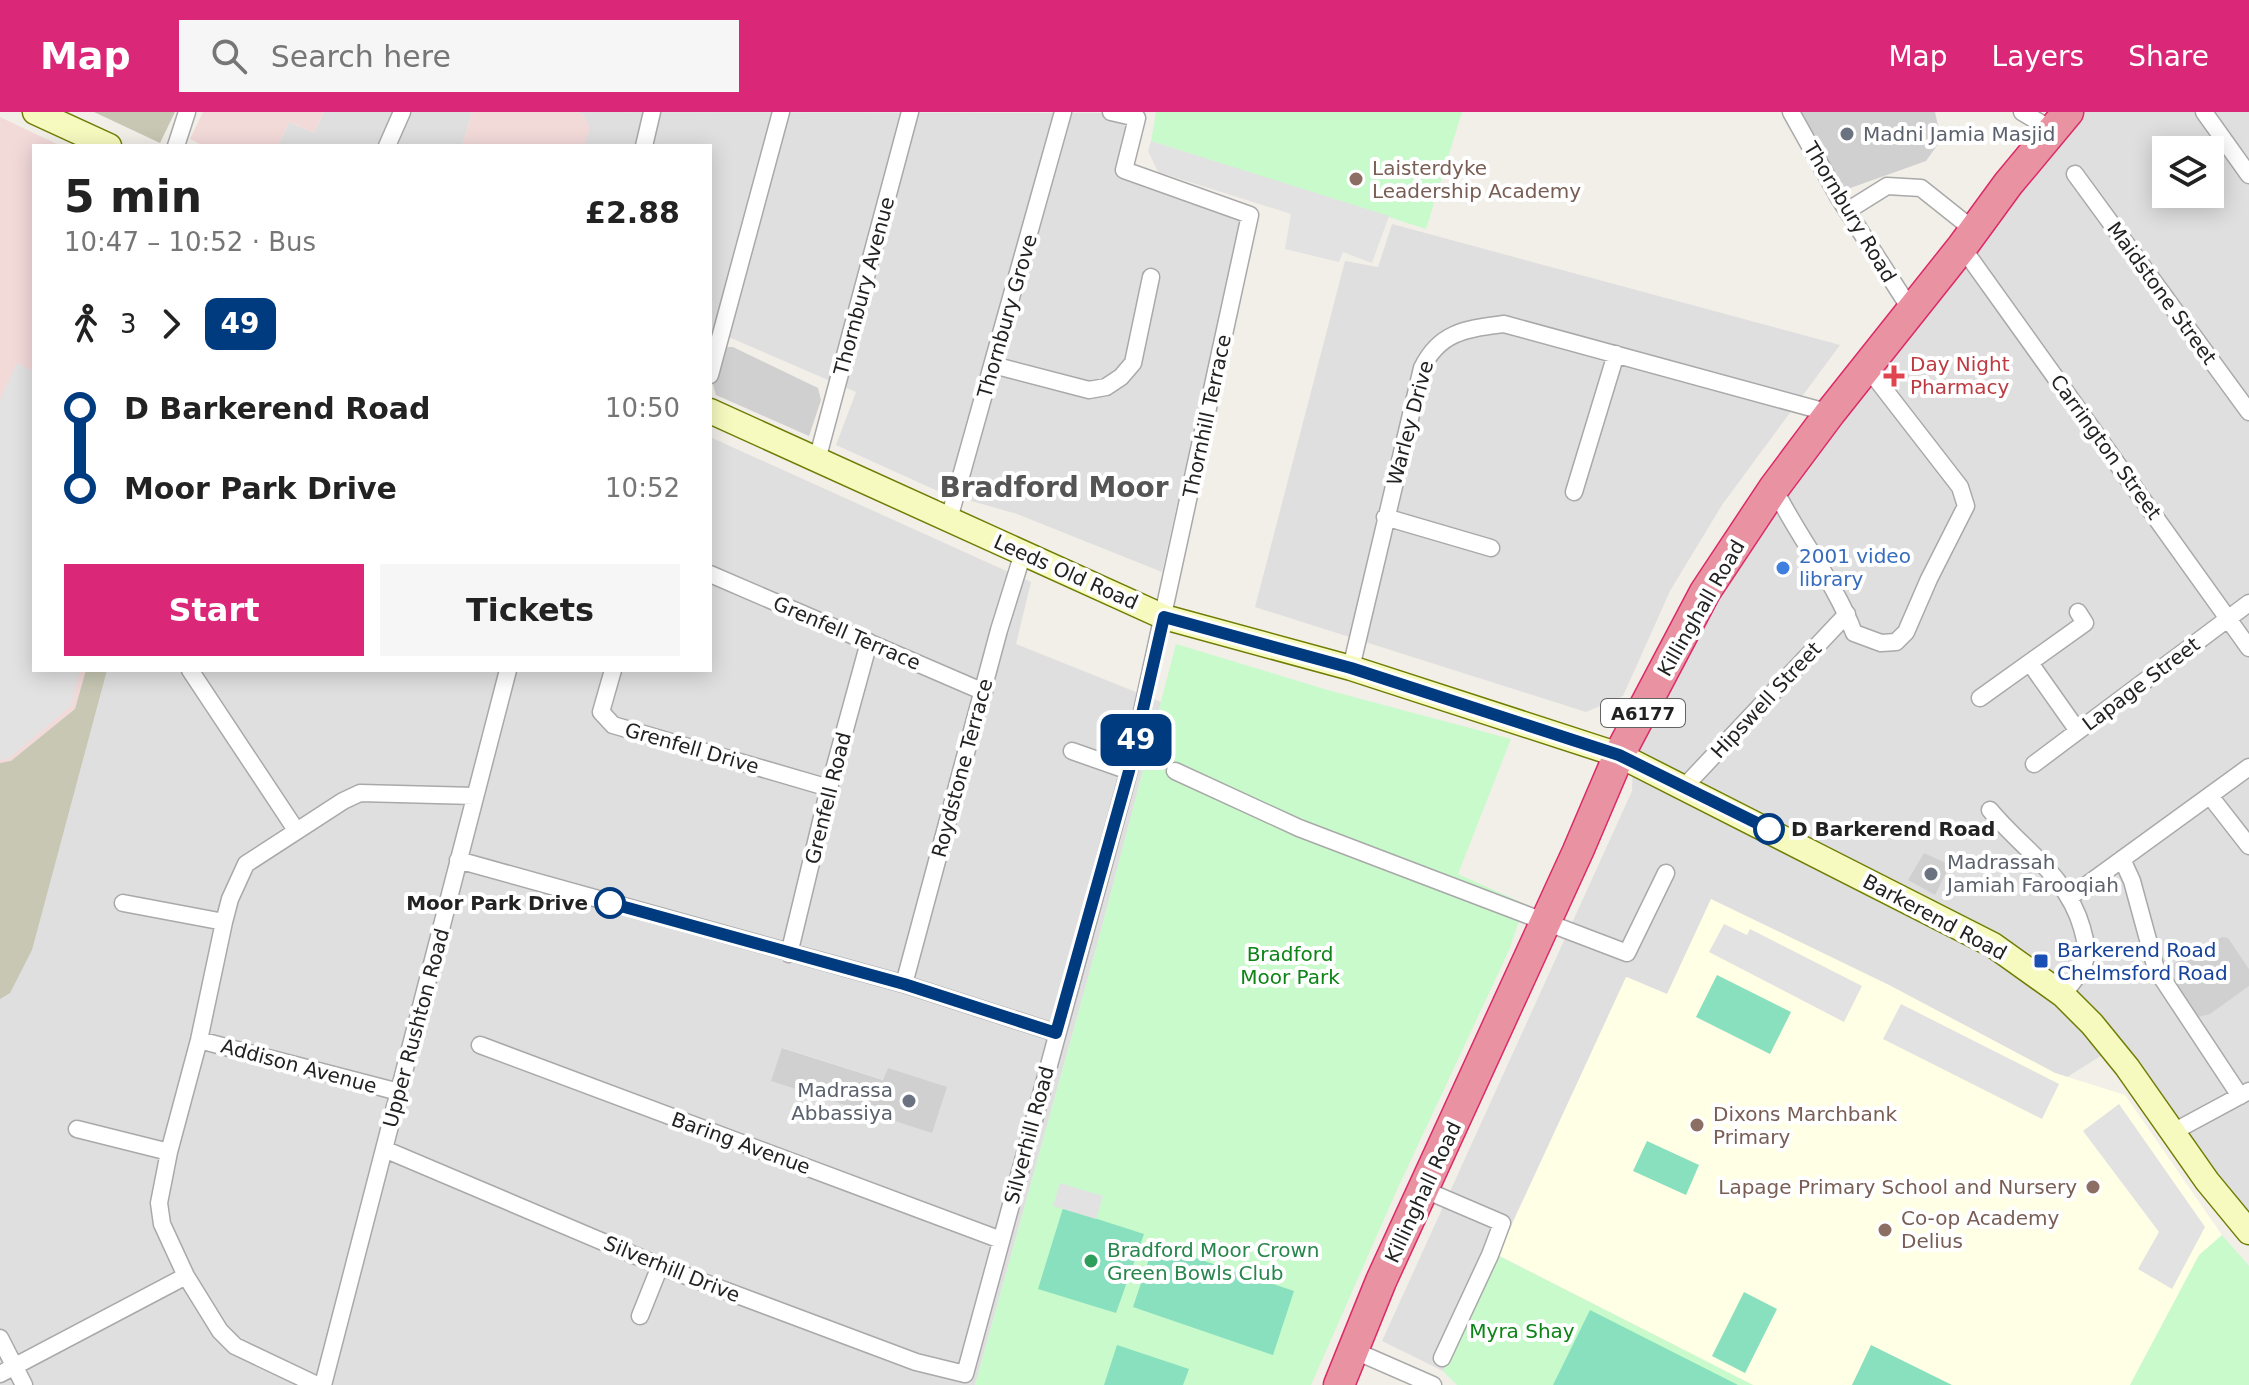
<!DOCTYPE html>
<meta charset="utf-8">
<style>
body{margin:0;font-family:"DejaVu Sans",sans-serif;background:#f6f6f6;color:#222;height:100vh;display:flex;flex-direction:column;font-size:30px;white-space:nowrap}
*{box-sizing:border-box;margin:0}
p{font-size:26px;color:#767676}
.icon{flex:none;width:44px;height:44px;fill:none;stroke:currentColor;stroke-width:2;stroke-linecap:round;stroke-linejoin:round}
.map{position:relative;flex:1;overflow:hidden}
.details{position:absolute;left:32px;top:32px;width:680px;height:528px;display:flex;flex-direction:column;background:#fff;border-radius:0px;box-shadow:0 4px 20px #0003}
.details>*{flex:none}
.badge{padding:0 16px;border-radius:12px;font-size:28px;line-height:52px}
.buttons{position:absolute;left:2152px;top:24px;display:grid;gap:16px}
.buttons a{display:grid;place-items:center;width:72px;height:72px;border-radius:0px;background:#fff;box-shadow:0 4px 20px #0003;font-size:40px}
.map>.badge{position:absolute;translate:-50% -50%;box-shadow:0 0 0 4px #fff}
.legs{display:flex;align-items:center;gap:12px;height:88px;padding:0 32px;font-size:26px}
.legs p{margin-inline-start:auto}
.headline{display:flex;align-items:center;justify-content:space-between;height:136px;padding:0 32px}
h1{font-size:44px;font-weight:800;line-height:60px}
.action{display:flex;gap:16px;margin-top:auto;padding:16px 32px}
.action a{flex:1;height:92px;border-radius:0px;background:#db2777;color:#fff;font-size:32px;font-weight:800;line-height:92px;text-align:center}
.action a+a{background:#f6f6f6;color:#222}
ul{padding:0 32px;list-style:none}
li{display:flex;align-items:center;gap:28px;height:80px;font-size:30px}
li i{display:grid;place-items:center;width:12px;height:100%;margin:0 10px;background:currentColor}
li i::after{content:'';width:20px;height:20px;margin:-10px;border:6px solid;border-radius:50%;background:#fff}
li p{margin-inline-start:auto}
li:first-child i{background:linear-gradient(#0000 50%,currentColor 0)}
li:last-child i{background:linear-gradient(currentColor 50%,#0000 0)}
header{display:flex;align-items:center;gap:48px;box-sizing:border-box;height:112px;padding:0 40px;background:#db2777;color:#fff}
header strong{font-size:38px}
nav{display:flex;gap:44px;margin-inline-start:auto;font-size:28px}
.search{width:560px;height:72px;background:#f6f6f6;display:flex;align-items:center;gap:20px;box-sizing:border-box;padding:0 28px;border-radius:0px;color:#767676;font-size:30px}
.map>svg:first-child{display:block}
</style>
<header>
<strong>Map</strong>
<div class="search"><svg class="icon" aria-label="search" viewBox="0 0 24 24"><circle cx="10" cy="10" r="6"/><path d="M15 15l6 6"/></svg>Search here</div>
<nav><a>Map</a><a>Layers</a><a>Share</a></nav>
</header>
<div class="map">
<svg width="2249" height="1273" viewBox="0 0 2249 1273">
<rect width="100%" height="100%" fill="#f2efe9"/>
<path fill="#e0dfdf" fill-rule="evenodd" d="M324 0H472L462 34H278L289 10 314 21Z
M576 0 1145 1 1124 64 1244 92 1162 460 1017 402 940 380 836 333 856 280 710 217V34H584L589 16 583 2Z
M2065 0H2249V1120L2112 937 2067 965 2055 961 1887 872 1667 882 1627 865 1443 1259 1382 1229 1632 679 1634 618 1705 480ZM2166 38H2210V82H2166Z
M1392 112 1840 233 1722 393 1670 479 1623 584 1586 600 1255 495 1345 149 1378 155Z
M710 325 1031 470 1016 532 1161 590 1099 826 975 1273H0V651L75 597 86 558H710ZM783 936 884 968 888 956 932 1020 772 969Z"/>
<path fill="#f2dad9" d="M203 0H324L314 21 289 10 278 34H204L190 27Z
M472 0H576L583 2 590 16 584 34H462Z
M0 5 61 34H34V558H86L75 597 11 649 0 651Z"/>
<path fill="#ffffe5" d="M1711 787 1887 872 2055 961 2125 983 2222 1123 2199 1144 2130 1273H1753L1498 1143 1626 865 1667 882Z"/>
<path fill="#d0d0d0" d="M1796 0H1935L1941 28 1926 49 1842 79Z
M727 235H733L818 276 821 288 809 324 716 283 713 273Z
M1924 741 1950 753 1935 783 1908 768Z
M2222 825 2228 826 2249 857V874L2210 902 2198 905 2167 859 2168 855Z
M782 936 883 968 888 956 947 975 932 1021 771 969Z"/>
<path fill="#c7c7b4" d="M94 0H175L160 31Z
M86 558H107L32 838 10 881 0 887V651L11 649 75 597Z"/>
<path fill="#c8facc" d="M1156 0H1462L1426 117 1151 29Z
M1176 532 1331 579 1511 627 1458 762 1525 792 1509 838 1396 1080 1311 1273H975L1099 826Z
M2222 1123 2249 1154V1273H2130L2199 1143Z
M1497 1143 1753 1273H1457L1443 1259Z"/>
<path fill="#88e0be" d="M1717 863 1791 900 1770 942 1696 905Z
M1647 1029 1699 1053 1686 1083 1633 1059Z
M1063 1096 1144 1122 1116 1201 1038 1177Z
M1154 1132 1294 1179 1273 1243 1133 1195Z
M1744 1180 1777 1197 1745 1261 1712 1244Z
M1590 1198 1738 1273H1553Z
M1117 1233 1189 1257 1183 1273H1104Z
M1871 1233 1952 1273H1852Z"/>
<path fill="#e2e2e2" d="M1151 29 1389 104 1372 151 1343 140 1339 150 1285 137 1291 102 1158 60 1148 39Z
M17 251 34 260V558H80L71 594 9 646 0 648V288Z
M1724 812 1747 823 1750 817 1862 874 1844 910 1709 840Z
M1901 892 2059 972 2042 1007 1883 927Z
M2119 992 2205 1115 2172 1177 2138 1157 2159 1120 2083 1019Z
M1060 1071 1103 1084 1096 1107 1053 1094Z"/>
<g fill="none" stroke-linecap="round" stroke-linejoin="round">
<defs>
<path id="street" d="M1791 0 1839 86 1911 198
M2022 0 2054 19
M2204 0 2249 63
M176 34 187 0
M387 34 402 0
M644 34 652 0
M2075 62 2249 300
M1847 99 1887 74 1921 76 1975 119
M1962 135 2249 536
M993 253 1089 278 1106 275 1121 265 1133 251 1151 165
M710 263 781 0
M817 348 910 0
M1774 376C1798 425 1835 470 1854 521L1881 531 1896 530 1906 520 1929 467 1966 394 1960 375 1867 255
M1574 380 1616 242
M1385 405 1491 436
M949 407 1063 0
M710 462 984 580
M2030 551 2078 619
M1351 556 1422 256C1440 219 1467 217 1504 212L1830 301
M190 558 296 718
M613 558 601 600 613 613 829 676
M1980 586 2085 511 2078 500
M1072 639 1129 659
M2034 652 2249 491
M1175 659 1299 716 1627 841 1666 761
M1685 674 1847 502
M2210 684 2249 734
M1990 698C2023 738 2067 763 2082 816 2085 828 2089 839 2084 852 2080 863 2069 874 2063 883
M2122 747 2132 769 2156 857 2240 984
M458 748 904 872 1056 921
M2070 785 2249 655
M123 791 224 810
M789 842 829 676 869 530
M904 872 999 518 1023 441
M199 928 399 980
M480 933 1001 1128
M77 1017 169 1040
M2173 1020 2249 979
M384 1037 660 1154 916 1250 965 1262 1129 659 1250 103 1124 58 1137 6 1111 0
M1425 1078 1502 1111 1490 1143 1442 1246
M640 1204 660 1154
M0 1226 24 1273
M1353 1238 1433 1273
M0 1262 186 1164
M317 1273 235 1234 220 1219 186 1164 162 1112 159 1091 169 1040 199 928 224 810 230 787 246 752 343 689 360 681 475 684
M323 1273 508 558"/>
<path id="secondary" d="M35 0 109 34
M710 299 1164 505 1351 556 1619 643 1993 833 2063 883 2092 912 2127 955 2207 1069 2249 1120"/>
<path id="highway" d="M1339 1273 1381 1169 1578 739 1619 643 1705 480 1774 376 1830 301 1962 135 2008 72 2068 0"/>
</defs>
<use href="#street" stroke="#a9a9a9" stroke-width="19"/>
<use href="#secondary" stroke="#707d05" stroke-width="27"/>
<use href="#highway" stroke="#dc2a67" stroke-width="33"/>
<use href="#street" stroke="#fff" stroke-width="16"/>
<use href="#secondary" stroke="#f7fabf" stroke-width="24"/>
<use href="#highway" stroke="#e892a2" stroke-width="30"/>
</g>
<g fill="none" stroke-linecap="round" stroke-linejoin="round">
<defs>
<path id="line-1" d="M610 791 904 872 1056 921 1129 659 1164 505 1351 556 1619 643 1769 717"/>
</defs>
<use href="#line-1" stroke="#fff" stroke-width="18"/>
<use href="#line-1" stroke="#003b80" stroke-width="12"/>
</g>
<g fill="#6b7280" stroke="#fff" stroke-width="3">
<circle cx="1847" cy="22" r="8"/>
<circle cx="1931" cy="762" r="8"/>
<circle cx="909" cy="989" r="8"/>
</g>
<g fill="#8d6e63" stroke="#fff" stroke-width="3">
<circle cx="1356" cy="67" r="8"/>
<circle cx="1697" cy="1013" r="8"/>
<circle cx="2093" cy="1075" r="8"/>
<circle cx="1885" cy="1118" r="8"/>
</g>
<path fill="#e0444e" stroke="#fff" stroke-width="3" d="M1890 252h8v8h8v8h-8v8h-8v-8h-8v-8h8z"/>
<circle fill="#3f7fe0" stroke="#fff" stroke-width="3" cx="1783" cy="456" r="8"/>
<g fill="#fff" stroke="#003b80" stroke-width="4">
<circle cx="1769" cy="717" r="14"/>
<circle cx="610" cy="791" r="14"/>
</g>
<rect fill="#1a4fb4" stroke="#fff" stroke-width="3" x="2033" y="841" width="16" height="16" rx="4"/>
<circle fill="#2e9e5b" stroke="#fff" stroke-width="3" cx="1091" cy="1149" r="8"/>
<g text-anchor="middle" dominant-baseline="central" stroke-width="8" stroke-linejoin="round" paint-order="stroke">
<rect fill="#fff" stroke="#646464" stroke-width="2" x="1601" y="587" width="84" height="28" rx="6"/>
<g font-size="18" font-weight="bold" fill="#222">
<text x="1643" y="601">A6177</text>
</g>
<g font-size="20" fill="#5b616d" stroke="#fff" text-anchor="start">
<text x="1863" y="22">Madni Jamia Masjid</text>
<text x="1947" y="750">Madrassah<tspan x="1947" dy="23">Jamiah Farooqiah</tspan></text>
<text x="893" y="978" text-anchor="end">Madrassa<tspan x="893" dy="23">Abbassiya</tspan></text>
</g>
<g font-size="20" fill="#785e54" stroke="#fff" text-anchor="start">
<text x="1372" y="56">Laisterdyke<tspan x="1372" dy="23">Leadership Academy</tspan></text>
<text x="1713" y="1002">Dixons Marchbank<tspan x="1713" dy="23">Primary</tspan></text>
<text x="2077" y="1075" text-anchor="end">Lapage Primary School and Nursery</text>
<text x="1901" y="1106">Co-op Academy<tspan x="1901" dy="23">Delius</tspan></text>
</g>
<g font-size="20" fill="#222" stroke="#fff">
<text transform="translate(1850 100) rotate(59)">Thornbury Road</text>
<text transform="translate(864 174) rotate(-75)">Thornbury Avenue</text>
<text transform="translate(2162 181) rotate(54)">Maidstone Street</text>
<text transform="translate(1007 204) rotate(-74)">Thornbury Grove</text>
<text transform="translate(1207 304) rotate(-78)">Thornhill Terrace</text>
<text transform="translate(1410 311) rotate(-75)">Warley Drive</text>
<text transform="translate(2106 335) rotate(54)">Carrington Street</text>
<text transform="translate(1066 460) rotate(24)">Leeds Old Road</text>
<text transform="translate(1701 496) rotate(-60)">Killinghall Road</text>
<text transform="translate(847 521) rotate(23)">Grenfell Terrace</text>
<text transform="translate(2141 572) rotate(-37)">Lapage Street</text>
<text transform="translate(1766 588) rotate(-47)">Hipswell Street</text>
<text transform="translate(692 636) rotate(16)">Grenfell Drive</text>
<text transform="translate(962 656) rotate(-75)">Roydstone Terrace</text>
<text transform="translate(828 686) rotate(-76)">Grenfell Road</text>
<text transform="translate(1935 805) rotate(28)">Barkerend Road</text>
<text transform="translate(416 916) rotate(-75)">Upper Rushton Road</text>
<text transform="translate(299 954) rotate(15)">Addison Avenue</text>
<text transform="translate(1029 1023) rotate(-75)">Silverhill Road</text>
<text transform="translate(741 1031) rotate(20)">Baring Avenue</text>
<text transform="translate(1423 1080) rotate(-65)">Killinghall Road</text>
<text transform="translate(672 1157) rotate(22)">Silverhill Drive</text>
</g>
<g font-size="20" fill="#be3a42" stroke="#fff" text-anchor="start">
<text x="1910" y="252">Day Night<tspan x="1910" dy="23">Pharmacy</tspan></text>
</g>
<g font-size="20" fill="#366cbe" stroke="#fff" text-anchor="start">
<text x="1799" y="444">2001 video<tspan x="1799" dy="23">library</tspan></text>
</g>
<g font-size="20" font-weight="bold" fill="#222" stroke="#fff" text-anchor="start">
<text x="1791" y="717">D Barkerend Road</text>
<text x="588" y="791" text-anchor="end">Moor Park Drive</text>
</g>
<g font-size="20" fill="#164399" stroke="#fff" text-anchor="start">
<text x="2057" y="838">Barkerend Road<tspan x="2057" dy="23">Chelmsford Road</tspan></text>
</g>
<g font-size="20" fill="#0c8416" stroke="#fff">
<text x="1290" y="842">Bradford<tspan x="1290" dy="23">Moor Park</tspan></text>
<text x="1522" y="1219">Myra Shay</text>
</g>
<g font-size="20" fill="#27864d" stroke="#fff" text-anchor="start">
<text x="1107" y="1138">Bradford Moor Crown<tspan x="1107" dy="23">Green Bowls Club</tspan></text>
</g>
<g font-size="28" font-weight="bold" fill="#555" stroke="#fff">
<text x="1054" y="375">Bradford Moor</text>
</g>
</g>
</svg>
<div class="buttons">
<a><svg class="icon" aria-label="layers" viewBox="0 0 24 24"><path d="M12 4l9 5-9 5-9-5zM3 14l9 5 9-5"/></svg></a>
</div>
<b class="badge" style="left:1136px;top:628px;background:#003b80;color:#fff">49</b>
<section class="details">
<div class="headline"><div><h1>5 min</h1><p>10:47 – 10:52 · Bus</p></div><b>£2.88</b></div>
<div class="legs"><svg class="icon" aria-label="walk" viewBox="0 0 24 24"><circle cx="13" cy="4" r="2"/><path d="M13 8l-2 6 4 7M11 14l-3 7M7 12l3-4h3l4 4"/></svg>3<svg class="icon" aria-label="forward" viewBox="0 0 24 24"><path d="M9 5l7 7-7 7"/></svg><b class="badge" style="background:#003b80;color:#fff">49</b></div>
<ul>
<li><i style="color:#003b80"></i><b>D Barkerend Road</b><p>10:50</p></li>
<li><i style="color:#003b80"></i><b>Moor Park Drive</b><p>10:52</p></li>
</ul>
<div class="action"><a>Start</a><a>Tickets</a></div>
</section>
</div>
